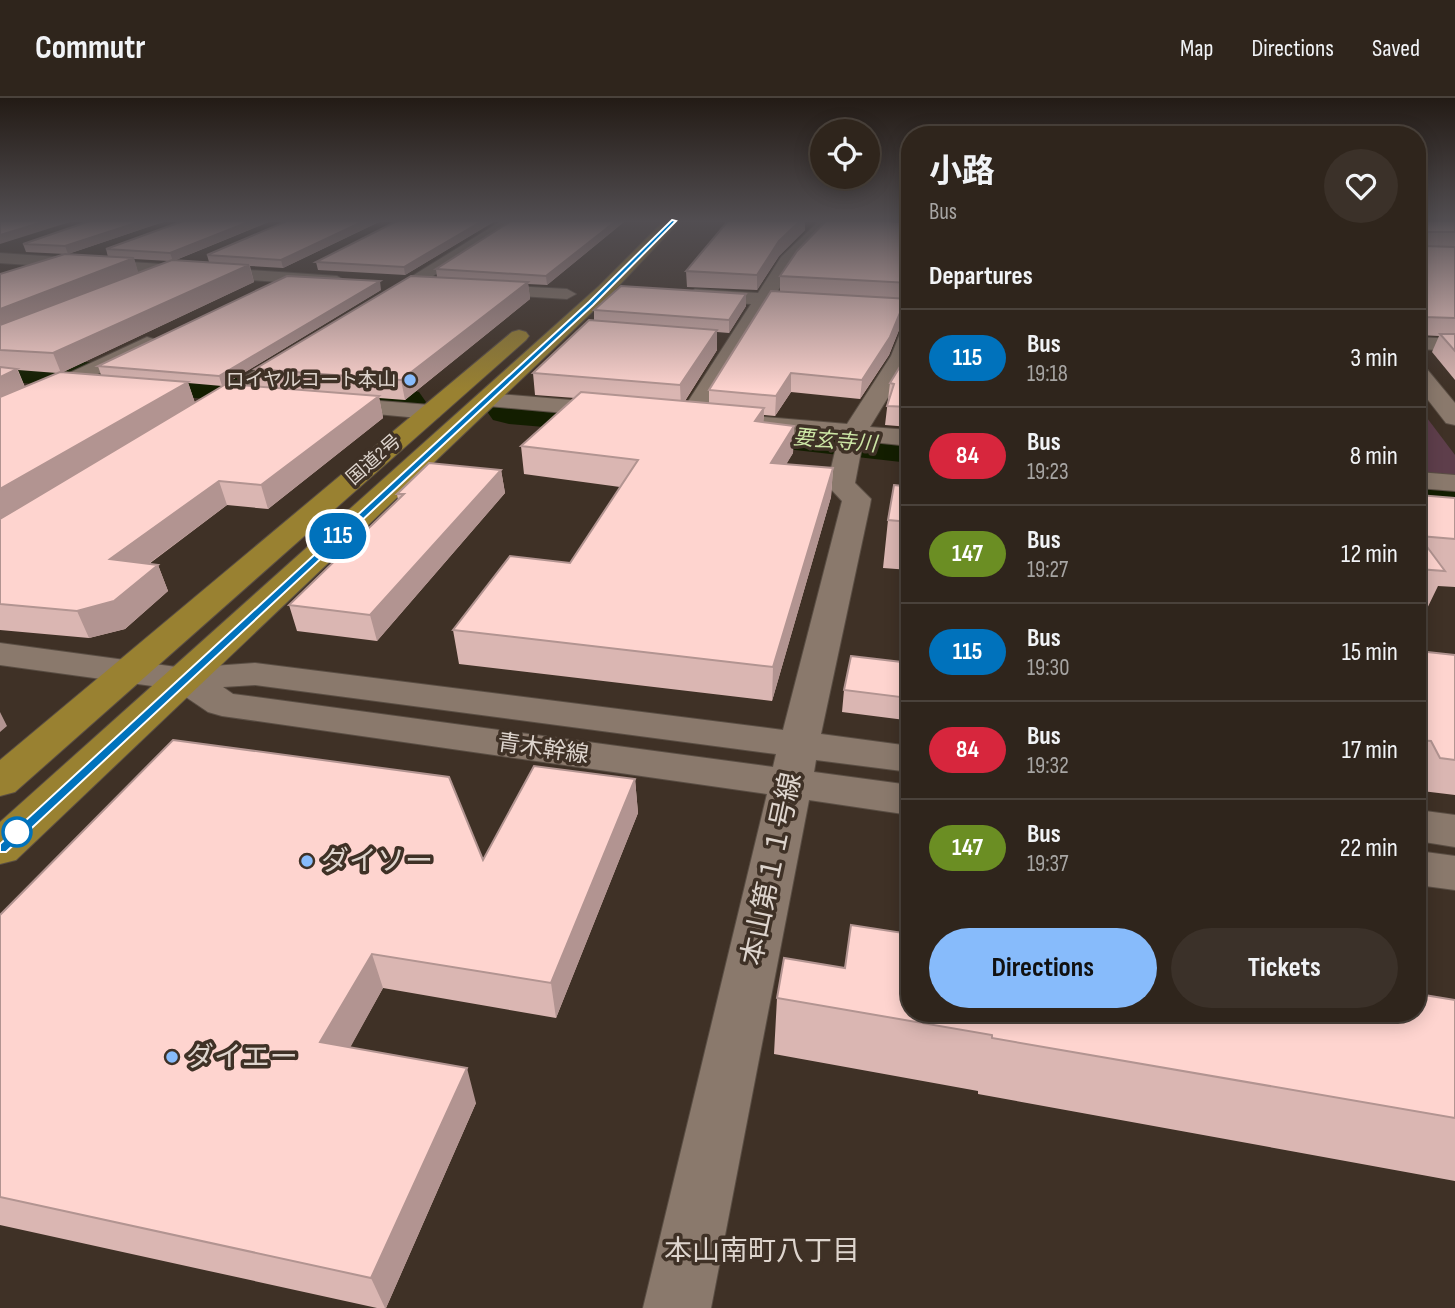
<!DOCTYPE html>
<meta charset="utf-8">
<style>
body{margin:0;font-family:"Sofia Sans Condensed","Noto Sans JP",sans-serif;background:#3b3129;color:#f1f3f6;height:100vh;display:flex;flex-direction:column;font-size:26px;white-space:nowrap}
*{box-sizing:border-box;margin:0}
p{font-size:23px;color:#a7a5a3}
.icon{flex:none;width:38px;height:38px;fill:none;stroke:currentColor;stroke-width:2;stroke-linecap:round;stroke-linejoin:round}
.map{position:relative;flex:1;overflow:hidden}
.sheet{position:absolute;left:901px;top:28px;width:525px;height:896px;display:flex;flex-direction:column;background:#2f251c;border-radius:28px;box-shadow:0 4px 18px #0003,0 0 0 2px #4a423b}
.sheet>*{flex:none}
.badge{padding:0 14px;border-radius:23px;font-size:24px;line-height:46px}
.buttons{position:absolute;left:810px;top:21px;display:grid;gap:14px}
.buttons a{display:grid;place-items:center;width:70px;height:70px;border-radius:50%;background:#2f251c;box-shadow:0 4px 18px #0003,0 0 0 2px #4a423b;font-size:35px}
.map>.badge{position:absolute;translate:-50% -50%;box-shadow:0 0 0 4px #fff}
h2{padding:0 28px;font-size:26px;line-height:63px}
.round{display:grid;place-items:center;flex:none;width:74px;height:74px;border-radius:37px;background:#3b3129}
.summary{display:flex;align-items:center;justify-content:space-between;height:119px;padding:0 28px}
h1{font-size:33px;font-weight:700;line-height:52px}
.action{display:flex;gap:14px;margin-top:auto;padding:14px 28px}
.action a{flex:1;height:80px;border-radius:42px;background:#87bbfb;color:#111;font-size:28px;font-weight:700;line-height:80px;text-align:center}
.action a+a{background:#3b3129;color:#f1f3f6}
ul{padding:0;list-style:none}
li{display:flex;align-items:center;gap:21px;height:98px;padding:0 28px;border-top:2px solid #4a423b}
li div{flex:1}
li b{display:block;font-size:26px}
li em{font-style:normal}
li .badge{min-width:77px;font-weight:700;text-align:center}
header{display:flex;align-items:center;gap:42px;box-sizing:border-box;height:98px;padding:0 35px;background:#2f251c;border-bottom:2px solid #4a423b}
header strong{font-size:33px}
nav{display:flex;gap:38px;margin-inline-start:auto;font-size:24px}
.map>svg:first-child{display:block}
</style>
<header>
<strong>Commutr</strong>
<nav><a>Map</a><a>Directions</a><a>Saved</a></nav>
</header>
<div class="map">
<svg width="1455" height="1210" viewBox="0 0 1455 1210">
<rect width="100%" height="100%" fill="#3f3126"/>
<path fill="#5e3e4b" d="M1418 308 1455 357V380L1418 377Z"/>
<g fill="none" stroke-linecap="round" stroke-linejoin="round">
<path fill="#131e00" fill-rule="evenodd" d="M0 257 403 290 419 294 426 304 419 314 403 318 0 283Z
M509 298 910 335V365L732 345 509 326 493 322 486 312 493 302Z
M1418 378 1455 381V413L1418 410Z"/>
<defs>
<path id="minor" d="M501 123H519L383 210H369L367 206Z
M818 124 827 123 830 127 794 166 776 196 820 198 829 204 820 210 769 207 699 324 690 326 681 324 678 319 751 206 695 203 686 197 695 191 758 195 781 159Z
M0 155 337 178 346 183 337 188 0 165Z
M477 186 567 191 576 196 567 201 471 195 468 191Z
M910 226V263L870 329 910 332V348L863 343 855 385 871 401 870 407 821 636 910 648V674L816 662 814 674 910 687V717L809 702 711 1210H643L767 696 222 618 208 614 174 591 0 567V545L184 570 255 565 783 632 842 403 827 387 838 341 741 331 732 329 729 324 732 319 741 317 847 326 891 258 903 228ZM255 587 776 656 773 669 233 596 223 589Z
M147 239 154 241 157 245 154 249 0 323V307Z
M1418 239 1455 241V253L1418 251Z
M301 247 308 249 312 253 308 257 210 320 201 322 192 320 189 315 192 310 294 249Z
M1418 268 1426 270 1455 305V327L1446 325 1418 289Z
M486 295 619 306 628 308 631 313 628 318 619 320 478 307 474 302 478 297Z
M330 299 430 307 439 309 442 314 439 319 430 321 322 311 318 306 322 301Z
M1418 374 1455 377V393L1418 390Z
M1418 712 1455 717V749L1418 743Z
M1418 753 1455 758V792L1418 787Z"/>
<path id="highway" d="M664 123H680L611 196 16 762 0 766V724L599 188Z
M519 232 526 234 529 238 526 242 15 694 0 698V662L512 234Z"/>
</defs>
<use href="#minor" stroke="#5a4e44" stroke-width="2"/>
<use href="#highway" stroke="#5a4e44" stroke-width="2"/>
<use href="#minor" fill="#8a796c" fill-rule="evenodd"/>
<use href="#highway" fill="#998131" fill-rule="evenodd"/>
</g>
<path fill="#dab6b2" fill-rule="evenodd" d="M90 123H166L68 156 108 159 106 151 183 123H271L176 162 209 164 207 157 287 123H381L283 170 250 168 254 184 63 274 101 277 98 268 381 192 222 288 188 285 195 305 260 289 255 271 437 179 436 171 511 123H625L547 187 528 186 530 201 405 302 379 300 383 320 268 411 227 407 149 466 158 467 168 493 125 531 89 540 0 532V176L65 156 26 154 23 146ZM134 161 169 163 138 175ZM18 272 57 275 25 289Z
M397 123H495L405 177 318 172 316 164Z
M728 123H805V132L779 158 757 192 687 189 686 173Z
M1418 123H1455V282L1432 254 1439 238 1418 237Z
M910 125V224L901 227 889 257 860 301 791 294 775 318 764 317 763 324 794 328 793 355 786 366 833 370 831 399 772 603 459 566 453 532 570 465 620 389 524 376 521 348 575 300 535 297 533 275 594 223V212L746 196V208L729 235 717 234V252L685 303 709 305V292L780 194V178Z
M910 252V329L885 327 890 285Z
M501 372 505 395 377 543 297 533 289 507 398 402 397 396Z
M910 389V472L883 470 888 422Z
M1418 397 1455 400V489L1438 488 1422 521H1418Z
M1418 553 1455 557V697L1422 693 1418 684Z
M910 582 905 622 842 614 844 592Z
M635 681 638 715 556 920 383 890 350 949 476 1005 386 1210H377L0 1127V817L483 762Z
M777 900 910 915 1455 902V1083L978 996V993L774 956Z"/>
<path fill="#b29491" d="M46 123H73L0 146V137Z
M142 123H166L68 156 65 148Z
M251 123H271L173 163 170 155Z
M364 123H381L283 170 281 162Z
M482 123H495L405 177 404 169Z
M616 123H625L547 187 546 178Z
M800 123H805V132L779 158 757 192V177L779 143Z
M134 160 139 177 0 232V211Z
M249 167 254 184 61 275 53 255Z
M380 183 381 192 222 288 219 278Z
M528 184 530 201 405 302 401 282Z
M746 196V208L729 235V222Z
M910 208V224L901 227 889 257 860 301 862 282 902 210Z
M717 232V252L681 309 680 287Z
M17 271 26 292 0 304V279Z
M791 275V294L775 318 776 298Z
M188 284 195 305 0 422V391Z
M379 298 383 320 268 411 261 387Z
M764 310 763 337 755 323Z
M794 328 793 355 770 394 771 365Z
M833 370 831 399 772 603 773 569Z
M501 372 505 395 377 543 370 517Z
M219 383 227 407 120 487 110 461Z
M158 467 168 493 125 531 89 540 77 513Z
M0 614 7 628 0 634Z
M635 681 638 715 556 920 551 885Z
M372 856 383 890 334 979 320 944Z
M467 970 476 1005 386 1210H385L371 1180Z"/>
<path fill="#fed4cf" stroke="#b29491" stroke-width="2" d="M0 123H46L0 137Z
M90 123H142L65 148 23 146Z
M183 123H251L170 155 106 151Z
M287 123H364L281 162 207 157Z
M397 123H482L404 169 316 164Z
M511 123H616L546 178 436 171Z
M728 123H800L779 143 757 177 686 173Z
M826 123H886L910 125V185L780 178 797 153Z
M1418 123H1455V134H1422L1421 146 1424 148 1455 149V220L1424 219 1418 212Z
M65 156 134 160 0 211V176Z
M172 162 249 167 53 255 0 252V227Z
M287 178 380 183 219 278 98 268Z
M411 178 528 184 401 282 255 271Z
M621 188 746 196 729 222 594 212Z
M771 193 910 201V208L902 210 890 239 862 282 791 275 776 298 709 292Z
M589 222 717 232 680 287 533 275Z
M1440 236H1455V253Z
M910 252V309L887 308 894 286 890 285Z
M0 269 17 271 0 279Z
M60 274 188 284 0 391V299Z
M226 286 379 298 261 387 219 383 110 461 158 467 114 503 77 513 0 506V421Z
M581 294 764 310 755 323 794 328 771 365 833 370 773 569 453 532 510 458 570 465 638 362 521 348Z
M429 365 501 372 370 517 289 507 404 396H397Z
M894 387 910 389V424L888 422Z
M1418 397 1455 400V441L1419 438 1445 473 1418 471Z
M1418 553 1455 557V662L1440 660 1431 643 1418 642Z
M851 558 910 565V582L908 600 844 592Z
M173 642 449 679 483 762 534 668 635 681 551 885 372 856 320 944 467 970 371 1180 0 1099V817Z
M851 827 910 836V915H1418V896L1455 902V1020L992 940V937L777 900 784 860 845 870Z"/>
<linearGradient id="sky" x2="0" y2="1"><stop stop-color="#231b15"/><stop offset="0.42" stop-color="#524e52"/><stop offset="1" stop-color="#524e52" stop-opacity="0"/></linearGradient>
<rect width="1455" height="293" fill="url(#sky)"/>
<path fill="#0072bc" stroke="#fff" stroke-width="2" d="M672 122 676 123 593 207 6 754H0V746L589 204Z"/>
<g fill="#87bbfb" stroke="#3f3126" stroke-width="2.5">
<circle cx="410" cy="282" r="7"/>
<circle cx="307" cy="763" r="7"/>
<circle cx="172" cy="959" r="7"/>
</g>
<circle fill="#fff" stroke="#0072bc" stroke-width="3.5" cx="17" cy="734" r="14"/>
<g text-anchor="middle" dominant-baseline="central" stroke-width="7" stroke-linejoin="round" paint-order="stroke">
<g font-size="19" fill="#ded5ce" stroke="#3f3126" text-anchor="end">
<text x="396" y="282">ロイヤルコート本山</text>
</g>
<g font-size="19" fill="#ded5ce" stroke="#3f3126">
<text transform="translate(374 362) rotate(-41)">国道2号</text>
</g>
<g font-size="21" font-style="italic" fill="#cce6a5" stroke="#3f3126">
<text transform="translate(835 343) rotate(5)">要玄寺川</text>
</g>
<g font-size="23" fill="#ded5ce" stroke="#3f3126">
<text transform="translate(543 651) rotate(8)">青木幹線</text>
</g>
<g font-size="28" fill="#ded5ce" stroke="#3f3126" text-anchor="start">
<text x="321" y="763">ダイソー</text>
<text x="186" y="959">ダイエー</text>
</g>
<g font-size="28" fill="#ded5ce" stroke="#3f3126">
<text transform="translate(772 771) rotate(-78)">本山第１１号線</text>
</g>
<g font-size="28" fill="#ded5ce" stroke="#3f3126">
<text x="762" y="1153">本山南町八丁目</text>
</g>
</g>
</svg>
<div class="buttons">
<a><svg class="icon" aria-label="locate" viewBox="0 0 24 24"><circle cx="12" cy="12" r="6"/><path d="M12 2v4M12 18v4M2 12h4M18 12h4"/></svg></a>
</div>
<b class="badge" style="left:338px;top:438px;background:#0072bc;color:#fff">115</b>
<section class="sheet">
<div class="summary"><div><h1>小路</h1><p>Bus</p></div><a class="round"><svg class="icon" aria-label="heart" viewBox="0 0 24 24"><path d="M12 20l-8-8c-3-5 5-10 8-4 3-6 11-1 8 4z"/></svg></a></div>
<h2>Departures</h2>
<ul>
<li><span class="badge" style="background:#0072bc;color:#fff">115</span><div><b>Bus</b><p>19:18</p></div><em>3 min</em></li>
<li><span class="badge" style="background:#d7263d;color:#fff">84</span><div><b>Bus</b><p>19:23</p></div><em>8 min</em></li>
<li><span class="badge" style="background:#6b8e23;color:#fff">147</span><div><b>Bus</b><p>19:27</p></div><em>12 min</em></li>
<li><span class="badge" style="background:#0072bc;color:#fff">115</span><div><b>Bus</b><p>19:30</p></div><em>15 min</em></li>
<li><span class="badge" style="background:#d7263d;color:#fff">84</span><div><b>Bus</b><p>19:32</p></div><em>17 min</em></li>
<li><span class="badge" style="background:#6b8e23;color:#fff">147</span><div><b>Bus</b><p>19:37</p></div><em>22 min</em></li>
</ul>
<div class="action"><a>Directions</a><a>Tickets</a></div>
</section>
</div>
